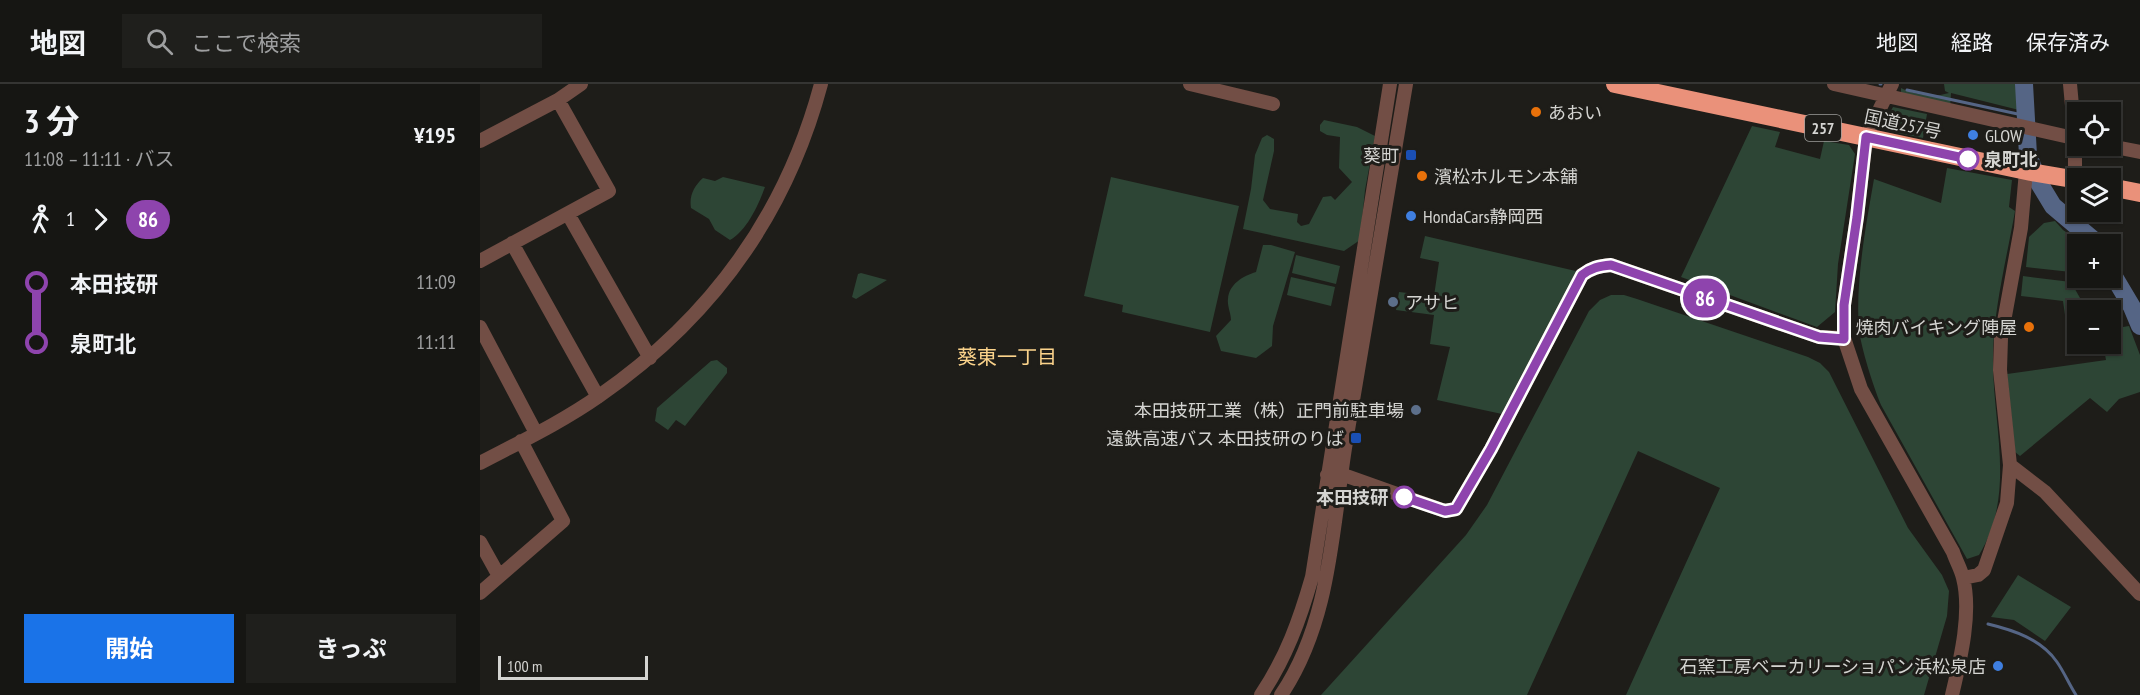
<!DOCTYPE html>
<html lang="ja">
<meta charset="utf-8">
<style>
body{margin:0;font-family:"PT Sans Narrow","Noto Sans JP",sans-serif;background:#1f1f1c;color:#f1f3f6;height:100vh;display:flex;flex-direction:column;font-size:22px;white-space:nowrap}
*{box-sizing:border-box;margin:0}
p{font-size:20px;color:#9e9fa0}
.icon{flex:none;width:33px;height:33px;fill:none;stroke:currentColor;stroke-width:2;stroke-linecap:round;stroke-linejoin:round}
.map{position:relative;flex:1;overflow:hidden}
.sheet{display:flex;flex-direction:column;background:#161613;width:480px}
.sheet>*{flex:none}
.badge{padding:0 12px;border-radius:20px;font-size:21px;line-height:39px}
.controls{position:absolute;left:1587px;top:18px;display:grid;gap:12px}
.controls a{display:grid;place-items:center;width:54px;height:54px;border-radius:0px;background:#161613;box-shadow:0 2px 4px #0004,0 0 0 2px #353533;font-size:30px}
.scale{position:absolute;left:18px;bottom:15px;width:150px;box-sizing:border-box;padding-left:6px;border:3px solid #d4d4d1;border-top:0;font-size:16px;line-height:21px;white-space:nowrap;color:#d4d4d1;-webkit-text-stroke:4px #1e1d19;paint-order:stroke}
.map>.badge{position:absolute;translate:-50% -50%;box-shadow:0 0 0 3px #fff}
.legs{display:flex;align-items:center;gap:9px;height:66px;padding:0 24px;font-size:20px}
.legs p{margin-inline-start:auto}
.overview{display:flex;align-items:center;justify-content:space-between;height:102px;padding:0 24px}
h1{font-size:33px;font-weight:700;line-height:45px}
.cta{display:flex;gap:12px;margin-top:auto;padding:12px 24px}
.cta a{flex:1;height:69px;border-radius:0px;background:#1a73e8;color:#fff;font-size:24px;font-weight:700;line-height:69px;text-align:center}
.cta a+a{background:#1f1f1c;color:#f1f3f6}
ul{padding:0 24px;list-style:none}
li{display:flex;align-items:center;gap:21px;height:60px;font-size:22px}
li i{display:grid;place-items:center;width:9px;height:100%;margin:0 8px;background:currentColor}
li i::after{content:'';width:15px;height:15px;margin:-8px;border:4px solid;border-radius:50%;background:#161613}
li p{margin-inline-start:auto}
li:first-child i{background:linear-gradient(#0000 50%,currentColor 0)}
li:last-child i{background:linear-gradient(currentColor 50%,#0000 0)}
header{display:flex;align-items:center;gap:36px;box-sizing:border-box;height:84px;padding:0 30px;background:#161613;border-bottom:2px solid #353533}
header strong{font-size:28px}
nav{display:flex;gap:33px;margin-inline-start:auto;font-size:21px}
.search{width:420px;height:54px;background:#1f1f1c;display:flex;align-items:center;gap:15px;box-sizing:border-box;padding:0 21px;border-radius:0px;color:#9e9fa0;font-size:22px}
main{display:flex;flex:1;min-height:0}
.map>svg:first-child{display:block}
</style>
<header>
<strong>地図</strong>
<div class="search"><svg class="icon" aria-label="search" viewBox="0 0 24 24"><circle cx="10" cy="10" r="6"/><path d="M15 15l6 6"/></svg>ここで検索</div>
<nav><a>地図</a><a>経路</a><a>保存済み</a></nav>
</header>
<main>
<section class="sheet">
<div class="overview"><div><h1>3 分</h1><p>11:08 – 11:11 · バス</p></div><b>¥195</b></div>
<div class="legs"><svg class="icon" aria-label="walk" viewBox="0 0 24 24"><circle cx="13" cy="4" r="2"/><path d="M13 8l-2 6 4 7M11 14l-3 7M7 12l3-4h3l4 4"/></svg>1<svg class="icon" aria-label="forward" viewBox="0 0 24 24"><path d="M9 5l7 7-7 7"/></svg><b class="badge" style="background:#8e44ad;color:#fff">86</b></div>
<ul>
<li><i style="color:#8e44ad"></i><b>本田技研</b><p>11:09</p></li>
<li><i style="color:#8e44ad"></i><b>泉町北</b><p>11:11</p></li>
</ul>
<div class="cta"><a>開始</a><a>きっぷ</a></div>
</section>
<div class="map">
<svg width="1660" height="611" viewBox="0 0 1660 611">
<rect width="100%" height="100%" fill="#1e1d19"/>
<path fill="#2d4535" d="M1464 0H1537L1539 26 1471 9 1470 26 1421 15V4C1436 11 1452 14 1469 9L1465 7Z
M1413 23 1447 30 1443 54 1407 47 1403 41Z
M844 36 877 43 895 52 885 106 880 156 864 167 763 145 771 105 775 71 782 54 787 51 794 55V67L783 116 790 125 818 130 817 138 821 142 829 140 843 113 851 112 855 116 872 98 859 84 860 53 847 51 840 47V41Z
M1272 42 1300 48 1295 63 1340 75 1344 57 1369 61 1375 70 1358 180 1355 228 1337 243 1201 193Z
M1467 84 1532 96 1529 123 1535 127C1527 173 1513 227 1513 273 1512 340 1537 409 1499 471L1487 475 1401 321C1393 301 1382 267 1379 246 1375 199 1386 141 1394 95L1461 119Z
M243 93 285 103C278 122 267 146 250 156L235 146 229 135 211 124C209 112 214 102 223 94L235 97Z
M631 93 759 122 730 248 642 228 643 221 604 212Z
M1575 137 1583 146 1604 160H1598L1597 184 1591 188 1546 183 1549 153 1564 139Z
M945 152 1100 188 1022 330 957 316 970 263 950 260 954 231 916 226 919 208 954 212 959 178 940 174Z
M783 161H791L815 168 793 242 792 262 776 274 741 267 736 252 751 236C751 230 747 221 748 215 749 200 763 192 776 188Z
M816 171 860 182 856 200 812 189Z
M381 189 407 196 376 215 372 213 378 190Z
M1543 192 1591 198 1600 214 1603 226H1598L1597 241 1586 238 1583 217 1541 212Z
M811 193 855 203 851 222 807 211Z
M1131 211H1144L1157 215 1328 273 1340 279 1349 288 1428 444 1462 491 1469 507 1467 532 1444 611H1146L1240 404 1158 367 1047 611H841L986 451 1007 421 1109 227 1120 216Z
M1649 242 1660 271V308L1639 315 1627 328 1610 314 1540 372 1535 368 1527 290 1626 276 1623 260H1630L1631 245Z
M237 276 247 284V289L205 342 196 336 188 346 175 337 177 324 231 277Z
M1538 491 1591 523 1565 557 1534 536 1511 533Z"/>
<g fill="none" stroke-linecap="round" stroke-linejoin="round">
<path stroke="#556585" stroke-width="3" d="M1400 0H1401
M1427 6 1547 32
M1508 540C1533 546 1561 555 1577 578 1584 588 1589 600 1596 611"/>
<path stroke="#556585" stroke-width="18" d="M1544 0 1548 71 1559 99 1573 122 1618 160
M1630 186 1652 223 1660 242"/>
<path stroke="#724e45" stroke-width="14" d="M710 0 793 20
M1354 0 1598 55
M1412 0 1386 53 1377 133 1364 221V254L1381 305 1473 468C1476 477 1481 485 1483 494 1492 529 1480 577 1472 611
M1590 0 1595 54V96
M0 57 78 16 101 0
M1630 62 1660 68
M88 130 170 274
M32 159 118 313
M0 177 129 107 78 16
M0 243 56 349
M0 379C40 358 82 338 119 312 230 235 306 131 341 0
M1530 381 1565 408 1660 510
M847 391 861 390 965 427 976 425 1011 365 1102 191C1111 184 1119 182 1131 181L1339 253 1364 254
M0 458 19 492
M1483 494 1498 491 1504 486 1527 419 1530 381 1520 286 1521 254 1541 144 1546 87
M0 509 83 437 41 357
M781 611C806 574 820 535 832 493L910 0
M801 611C851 537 852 444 866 358 886 239 906 119 926 0"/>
<path stroke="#ea917a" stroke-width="18" d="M1135 0 1551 88 1598 96
M1630 103 1660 109"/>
</g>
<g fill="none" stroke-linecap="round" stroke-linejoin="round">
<defs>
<path id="line-1" d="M924 413 965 427 976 425 1011 365 1102 191C1111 184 1119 182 1131 181L1339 253 1364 255V221L1377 133 1386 53 1488 75"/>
</defs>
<use href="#line-1" stroke="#fff" stroke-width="14"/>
<use href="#line-1" stroke="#8e44ad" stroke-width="9"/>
</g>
<g fill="#e8710a" stroke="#1e1d19" stroke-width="2">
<circle cx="1056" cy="28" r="6"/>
<circle cx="942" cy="92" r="6"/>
<circle cx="1549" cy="243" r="6"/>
</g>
<g fill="#3f7fe0" stroke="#1e1d19" stroke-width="2">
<circle cx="1493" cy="51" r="6"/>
<circle cx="931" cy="132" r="6"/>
<circle cx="1518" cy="582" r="6"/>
</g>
<g fill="#1a4fb4" stroke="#1e1d19" stroke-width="2">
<rect x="925" y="65" width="12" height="12" rx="3"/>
<rect x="870" y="348" width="12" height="12" rx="3"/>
</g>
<g fill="#fff" stroke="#8e44ad" stroke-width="3">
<circle cx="1488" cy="75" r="10"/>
<circle cx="924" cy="413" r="10"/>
</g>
<g fill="#5c6f8a" stroke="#1e1d19" stroke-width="2">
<circle cx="913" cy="218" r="6"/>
<circle cx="936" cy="326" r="6"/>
</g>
<g text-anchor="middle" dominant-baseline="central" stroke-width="6" stroke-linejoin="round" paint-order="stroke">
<rect fill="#1e1d19" stroke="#9d9d9a" stroke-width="1.5" x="1325" y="31" width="36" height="26" rx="4.5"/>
<g font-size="16" font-weight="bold" fill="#d4d4d1">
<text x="1343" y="44">257</text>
</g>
<g font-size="18" fill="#d4d4d1" stroke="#1e1d19" text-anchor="start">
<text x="1068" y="28">あおい</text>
<text x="1505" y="51">GLOW</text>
<text x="919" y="71" text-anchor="end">葵町</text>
<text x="954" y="92">濱松ホルモン本舗</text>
<text x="943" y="132">HondaCars静岡西</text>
<text x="925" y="218">アサヒ</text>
<text x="1537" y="243" text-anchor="end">焼肉バイキング陣屋</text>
<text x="924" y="326" text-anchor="end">本田技研工業（株）正門前駐車場</text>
<text x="864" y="354" text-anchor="end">遠鉄高速バス 本田技研のりば</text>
<text x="1506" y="582" text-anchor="end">石窯工房ベーカリーショパン浜松泉店</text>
</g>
<g font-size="18" fill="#d4d4d1" stroke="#1e1d19">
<text transform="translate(1423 40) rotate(12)">国道257号</text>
</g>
<g font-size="18" font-weight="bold" fill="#d4d4d1" stroke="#1e1d19" text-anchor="start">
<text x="1504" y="75">泉町北</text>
<text x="908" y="413" text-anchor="end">本田技研</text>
</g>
<g font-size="20" fill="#fbd38b" stroke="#1e1d19">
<text x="527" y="273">葵東一丁目</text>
</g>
</g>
</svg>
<div class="controls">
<a><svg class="icon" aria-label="locate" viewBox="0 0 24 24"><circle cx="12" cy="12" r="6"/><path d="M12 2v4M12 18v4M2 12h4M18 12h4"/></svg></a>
<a><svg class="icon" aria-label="layers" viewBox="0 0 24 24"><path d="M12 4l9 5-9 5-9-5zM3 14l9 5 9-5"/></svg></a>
<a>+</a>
<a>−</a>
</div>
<div class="scale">100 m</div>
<b class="badge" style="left:1225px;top:214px;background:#8e44ad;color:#fff">86</b>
</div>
</main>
